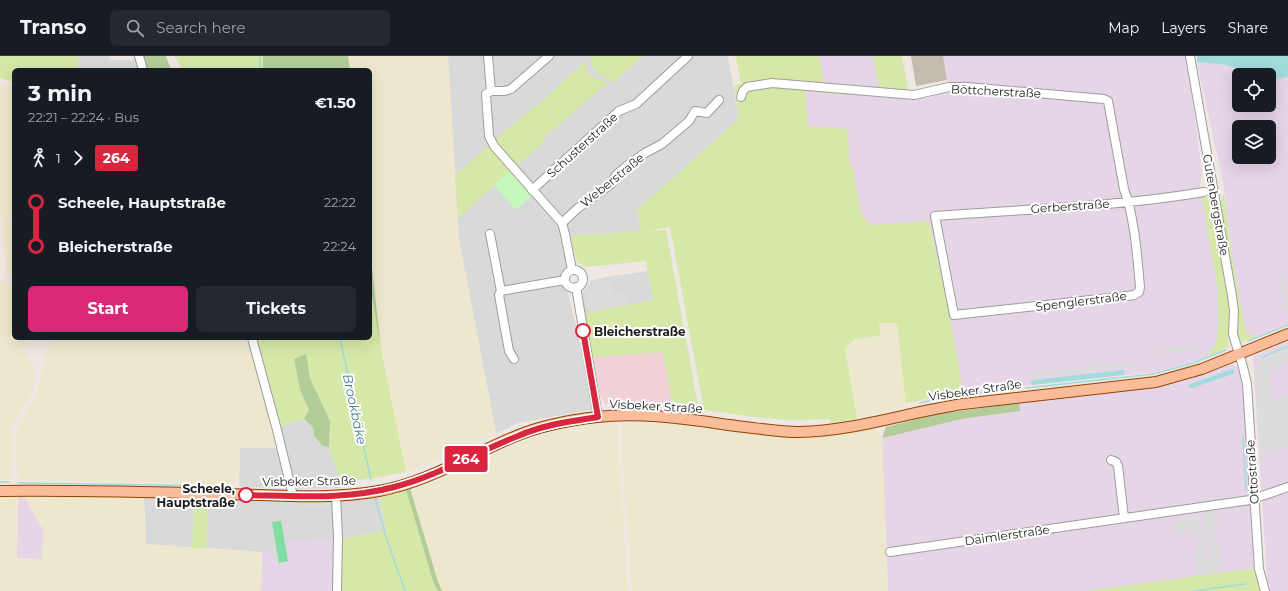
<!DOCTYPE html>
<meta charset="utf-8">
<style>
body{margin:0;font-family:Montserrat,sans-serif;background:#242831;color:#f1f3f6;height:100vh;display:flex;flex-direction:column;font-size:15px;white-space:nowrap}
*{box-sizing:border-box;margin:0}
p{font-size:13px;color:#9ea1a6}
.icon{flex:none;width:22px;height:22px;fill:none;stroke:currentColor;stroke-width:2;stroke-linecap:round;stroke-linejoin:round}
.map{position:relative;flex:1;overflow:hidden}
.drawer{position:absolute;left:12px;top:12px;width:360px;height:272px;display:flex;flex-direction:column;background:#171b24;border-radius:6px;box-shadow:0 4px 16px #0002}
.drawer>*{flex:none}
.badge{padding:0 8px;border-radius:3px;font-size:14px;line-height:26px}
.buttons{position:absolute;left:1232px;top:12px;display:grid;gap:8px}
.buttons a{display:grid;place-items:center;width:44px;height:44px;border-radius:6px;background:#171b24;box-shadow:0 4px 16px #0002;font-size:20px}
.map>.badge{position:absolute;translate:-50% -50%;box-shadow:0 0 0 2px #fff}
.legs{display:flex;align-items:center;gap:6px;height:44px;padding:0 16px;font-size:13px}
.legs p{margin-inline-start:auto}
.headline{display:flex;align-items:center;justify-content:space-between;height:68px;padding:0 16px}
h1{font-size:22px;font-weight:700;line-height:30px}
.cta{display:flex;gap:8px;margin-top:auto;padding:8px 16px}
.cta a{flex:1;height:46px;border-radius:6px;background:#db2777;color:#fff;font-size:16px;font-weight:700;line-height:46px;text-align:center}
.cta a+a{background:#242831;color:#f1f3f6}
ul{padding:0 16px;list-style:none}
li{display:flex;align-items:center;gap:14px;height:44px;font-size:15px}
li i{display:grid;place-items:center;width:6px;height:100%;margin:0 5px;background:currentColor}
li i::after{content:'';width:10px;height:10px;margin:-5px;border:3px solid;border-radius:50%;background:#171b24}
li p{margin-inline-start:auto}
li:first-child i{background:linear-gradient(#0000 50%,currentColor 0)}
li:last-child i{background:linear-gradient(currentColor 50%,#0000 0)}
header{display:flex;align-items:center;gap:24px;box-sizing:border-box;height:56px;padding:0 20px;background:#171b24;border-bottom:1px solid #363941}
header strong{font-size:19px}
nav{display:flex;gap:22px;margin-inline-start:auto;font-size:14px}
.search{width:280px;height:36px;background:#242831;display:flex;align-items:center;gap:10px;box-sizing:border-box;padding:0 14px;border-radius:6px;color:#9ea1a6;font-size:15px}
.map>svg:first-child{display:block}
</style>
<header>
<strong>Transo</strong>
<div class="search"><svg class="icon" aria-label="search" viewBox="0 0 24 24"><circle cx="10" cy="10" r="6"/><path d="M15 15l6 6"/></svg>Search here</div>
<nav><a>Map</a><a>Layers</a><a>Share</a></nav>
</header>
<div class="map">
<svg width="1288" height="535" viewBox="0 0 1288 535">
<rect width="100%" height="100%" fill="#eee7e2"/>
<path fill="#dad9d9" d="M79 0H110V4H138L141 14H77Z
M448 0H589L613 27 643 0H728L739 63 637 154 641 175 570 180 564 183 568 237 595 353 518 367 496 377 459 184Z
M648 215 654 244 584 257 582 237 587 232 590 225 606 221Z
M304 363 313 371 314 380 323 390 329 391 341 427 342 432 302 433 239 431 240 392H279L278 371Z
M144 440 194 442 192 492 146 488Z
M380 442 386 474 341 483 342 535H334L290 505 279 507 273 504 272 495 262 496 206 492 208 443 330 446Z"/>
<path fill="#efd1d6" d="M663 296 673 351 645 347 605 348 600 338 592 301Z"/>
<path fill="#e6d4e7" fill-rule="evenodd" d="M819 0H873L879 31 824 27Z
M943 0H1187L1202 116 1200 129 1218 234V275L1216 287 1208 300 1186 308 1155 316 963 336 949 255 870 169 861 157 853 113 849 106 848 73 808 70 805 34H814V36L847 39V37L903 41 910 45 927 38 949 34Z
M1197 6 1227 9 1251 19H1239V49H1269V24L1288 21V268L1255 281 1246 277 1233 206 1223 126ZM1239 71H1269V101H1239Z
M1288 285V535H1263L1271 532 1267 523 1253 300Z
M1229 308 1236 310 1242 320 1256 512 1087 535H888L882 382 962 363 1020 355 1019 347 1162 331 1187 324Z
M23 439 41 470 44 471 42 503 17 502 18 440Z
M335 483 334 535H261L262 496 272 495 273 504 279 507 289 505 287 486Z"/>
<path fill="#c2bdae" d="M911 0H943L947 24 916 30Z"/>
<path fill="#ede8cd" d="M348 0H448L459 184 496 377 430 407 406 416 381 294 370 193V14H350Z
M0 27 14 31V162H0Z
M1 164 14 165V220H7Z
M0 225 14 227V282H25L24 285 35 320 33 330 30 340 15 364 12 371 11 423H0Z
M878 267H897L907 351 857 363 845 294 854 283 880 280Z
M51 282H247L275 387V392H240L239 421 236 422 234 428 18 424 16 386 18 371 36 340Z
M604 367H615L617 370 628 535H442L438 526 411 435 434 426 529 383 555 375 581 370Z
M622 367 669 368 772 379 819 380 872 372 882 382 888 535H632L622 401 621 370Z
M23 439 144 440 146 488 262 496 261 535H0V440H18L17 502 42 503 44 471H41Z"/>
<path fill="#d5e8a7" d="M0 0H79L77 14H14V26L0 22Z
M175 0H263V14H182Z
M589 0H643L613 27 593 14 592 4Z
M736 0H819L824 27 879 31 873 0H902L908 33 907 43 847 37V39L814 36 813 34H805L808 70 848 73 849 106 853 113 861 157 870 169 929 165 949 255 963 336 906 347 897 267H879L880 280 854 283 845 294 857 363 830 367 829 363 788 364 763 362 704 354 670 171 646 175 666 174 699 355 673 351 663 296 592 301 584 257 653 244 646 205 586 211 577 206 570 180 641 175 637 154 739 63 734 30 741 28Z
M586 5V15L593 21 608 27 543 82 545 85 458 162 455 119 531 53 532 54Z
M1224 138 1233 206 1246 277 1255 281 1242 286 1240 284 1237 277V255L1219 147Z
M1202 141 1207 142 1211 145 1223 205 1231 256 1228 278 1229 291 1208 300 1216 287 1218 275V234Z
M370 228 381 294 406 416 380 421 341 427 329 391 330 365 310 322 306 298 294 303 300 334 309 354 304 363 278 371 256 282H370Z
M406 434 433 525 438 535H342L341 483 386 474 380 442Z
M194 442 208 443 206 492H192Z
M1256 512 1260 535H1087Z"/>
<path fill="#b2cd97" d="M141 0H166L171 14H145Z
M263 0H348L350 14H263Z
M370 193 381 294 370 228Z
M306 298 310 322 330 365 329 391 323 390 314 380 313 371 304 363 309 354 300 334 294 303Z
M1019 347 1020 355 962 363 882 382 886 371 938 358Z
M410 432 438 526 442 535H438L433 525 406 434Z"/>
<path fill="#c6f8be" d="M511 114 534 138 516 154 494 129Z"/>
<path fill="#80dda4" d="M281 465 288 505 279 507 272 466Z"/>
<path fill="#dcdcdc" d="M1282 218 1288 249V257H1285L1278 219Z
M611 224 613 239 626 237 628 247 588 254 586 239 592 235 595 227Z
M1197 289V293L1157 298V293Z
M1288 290V308L1287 306 1281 309 1282 311 1270 316 1272 342 1281 341V338L1287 337 1288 338V390L1260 400 1254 309H1258L1259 307 1258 303Z
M1137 305 1133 310 1032 321 1034 316Z
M304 446 329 447V451L304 450Z
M1216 455 1218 467 1213 468 1216 485H1219L1223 515 1210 517 1202 457Z
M1200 460 1206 494H1204V499H1206L1209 518 1197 520 1194 497 1198 496 1199 491 1197 475 1175 477 1174 464Z"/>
<path fill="#a2dbdb" d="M1197 0H1288V21L1269 24V19H1251L1227 9 1197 6Z
M1233 313 1235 316 1233 318 1192 332 1188 331 1190 328Z
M1123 314 1125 316 1123 319 1033 329 1030 327 1033 324Z"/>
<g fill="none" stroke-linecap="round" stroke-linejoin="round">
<path stroke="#a2dbdb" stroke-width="1.5" d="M260 14V0
M340 282 371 424
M1248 285 1288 269
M1263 301 1288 290
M1026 332 1153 318 1190 308 1226 294
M994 335 1016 332
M920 347 936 343 984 336
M1243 379 1246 435
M0 426H10
M18 427 232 430
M375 442 387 484 405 535
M1193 535 1245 528"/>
<defs>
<path id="minor" d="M139 0 143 14
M488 0 491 35 486 38 489 80 494 90 562 167 565 178 572 214
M1190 0 1232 240 1234 255 1233 278 1243 311 1247 328 1259 513 1265 535
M491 35H504L511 33 549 0
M741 41 743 35 747 31 772 27 914 39 949 31H967L1104 43 1108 45 1124 133C1135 164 1137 198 1140 231L1139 236 1134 239 1127 240 954 259 935 160C1024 153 1115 151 1204 136
M532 134 619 55 636 48 688 0
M562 167 578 152 611 128 616 119 629 108 645 97 662 88 689 65 695 55 707 57 719 44
M490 178 501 235 499 239 509 295 514 303
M565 223a9 9 0 1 1 18 0a9 9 0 1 1-18 0Z
M576 231 598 361
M501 235 565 224
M252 282 277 374 293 440
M1111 404 1116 406 1118 410 1124 462
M336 440 338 481 337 535
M890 496 1250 444 1288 431"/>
<path id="major" d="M0 435C76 434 151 436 227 438 277 439 329 444 379 435 428 426 470 399 516 380 540 370 571 364 597 361 645 355 697 365 745 371 762 373 781 376 799 376 855 375 908 356 963 348L1156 326 1202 313 1288 278"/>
</defs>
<use href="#minor" stroke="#9d9d9d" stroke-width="10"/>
<use href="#major" stroke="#934301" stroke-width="12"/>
<use href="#minor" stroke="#fff" stroke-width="8"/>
<use href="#major" stroke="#fbbc9a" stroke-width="10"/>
</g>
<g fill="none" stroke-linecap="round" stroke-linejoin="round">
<defs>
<path id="line-1" d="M246 439C295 440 346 444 394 431 438 420 476 396 518 380 543 369 571 365 598 361L583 275"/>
</defs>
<use href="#line-1" stroke="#fff" stroke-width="9"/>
<use href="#line-1" stroke="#d7263d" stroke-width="6"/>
</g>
<g fill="#fff" stroke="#d7263d" stroke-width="2">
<circle cx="583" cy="275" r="7"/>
<circle cx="246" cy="439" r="7"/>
</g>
<g text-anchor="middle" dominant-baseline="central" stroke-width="4" stroke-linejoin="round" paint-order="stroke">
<g font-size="12" fill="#1c1c1c" stroke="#fff">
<text transform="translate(996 35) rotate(3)">Böttcherstraße</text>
<text transform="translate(582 89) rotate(-42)">Schusterstraße</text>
<text transform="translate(612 124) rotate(-39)">Weberstraße</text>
<text transform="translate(1216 149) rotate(80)">Gutenbergstraße</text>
<text transform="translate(1070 150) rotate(-4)">Gerberstraße</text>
<text transform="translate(1081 245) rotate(-7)">Spenglerstraße</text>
<text transform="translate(975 334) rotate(-8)">Visbeker Straße</text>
<text transform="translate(656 350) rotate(3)">Visbeker Straße</text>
<text transform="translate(1252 416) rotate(-94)">Ottostraße</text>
<text transform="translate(309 425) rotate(-1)">Visbeker Straße</text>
<text transform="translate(1007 479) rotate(-8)">Daimlerstraße</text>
</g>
<g font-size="12" font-weight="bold" fill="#1c1c1c" stroke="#fff" text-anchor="start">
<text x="594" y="275">Bleicherstraße</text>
<text x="235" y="432" text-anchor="end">Scheele,<tspan x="235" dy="14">Hauptstraße</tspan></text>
</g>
<g font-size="13" font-style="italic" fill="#417c93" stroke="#fff">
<text transform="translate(355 353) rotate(78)">Brookbäke</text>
</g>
</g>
</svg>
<div class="buttons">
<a><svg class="icon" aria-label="locate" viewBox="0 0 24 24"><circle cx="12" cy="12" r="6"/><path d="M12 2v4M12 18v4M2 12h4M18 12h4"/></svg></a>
<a><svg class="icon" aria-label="layers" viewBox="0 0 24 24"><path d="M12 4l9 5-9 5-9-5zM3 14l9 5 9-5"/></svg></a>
</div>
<b class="badge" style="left:466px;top:403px;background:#d7263d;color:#fff">264</b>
<section class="drawer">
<div class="headline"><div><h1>3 min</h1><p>22:21 – 22:24 · Bus</p></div><b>€1.50</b></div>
<div class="legs"><svg class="icon" aria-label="walk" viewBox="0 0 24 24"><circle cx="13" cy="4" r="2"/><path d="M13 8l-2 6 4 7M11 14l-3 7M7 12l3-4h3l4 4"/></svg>1<svg class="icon" aria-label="forward" viewBox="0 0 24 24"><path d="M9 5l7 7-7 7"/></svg><b class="badge" style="background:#d7263d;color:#fff">264</b></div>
<ul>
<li><i style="color:#d7263d"></i><b>Scheele, Hauptstraße</b><p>22:22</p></li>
<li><i style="color:#d7263d"></i><b>Bleicherstraße</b><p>22:24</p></li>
</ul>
<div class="cta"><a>Start</a><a>Tickets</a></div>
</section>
</div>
